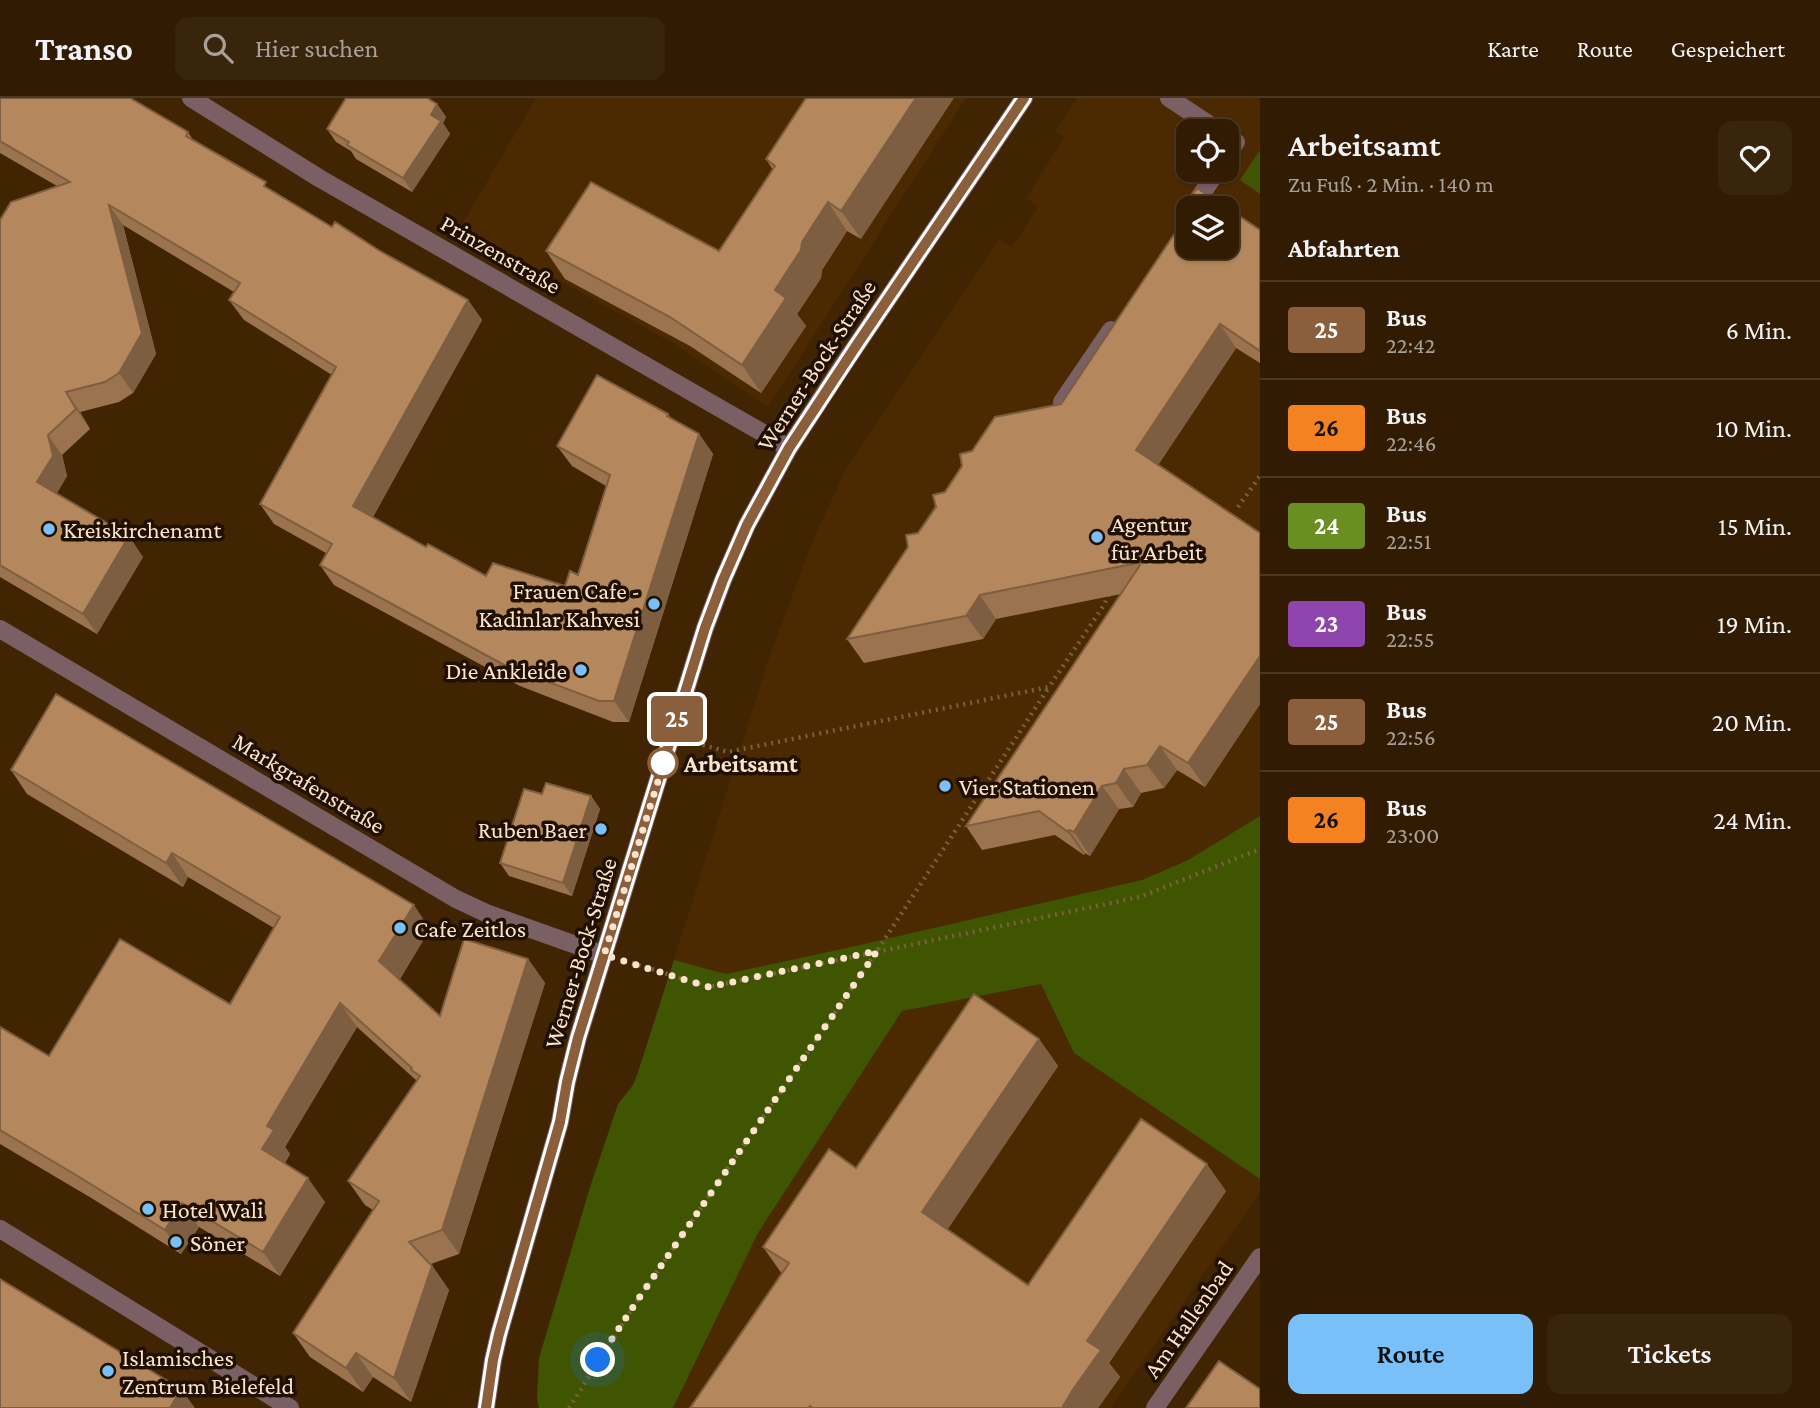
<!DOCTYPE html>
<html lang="de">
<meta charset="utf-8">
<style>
body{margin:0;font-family:"Crimson Pro",serif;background:#39240c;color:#f1f3f6;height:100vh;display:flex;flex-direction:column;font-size:26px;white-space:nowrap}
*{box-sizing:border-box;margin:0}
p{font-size:23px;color:#a8a199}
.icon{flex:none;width:38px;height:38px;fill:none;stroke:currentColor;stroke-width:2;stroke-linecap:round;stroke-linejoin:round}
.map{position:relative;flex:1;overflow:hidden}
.details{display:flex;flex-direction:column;background:#311b02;width:560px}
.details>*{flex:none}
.badge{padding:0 14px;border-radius:5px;font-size:24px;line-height:46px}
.controls{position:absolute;left:1176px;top:21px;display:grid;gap:14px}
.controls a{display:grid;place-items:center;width:63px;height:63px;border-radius:14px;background:#311b02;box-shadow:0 2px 5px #0004,0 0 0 2px #4c3924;font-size:35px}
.you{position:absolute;width:35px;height:35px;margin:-18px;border:5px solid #fff;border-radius:50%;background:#1a73e8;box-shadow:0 0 0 10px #1a73e833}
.map>.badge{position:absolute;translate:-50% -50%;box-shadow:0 0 0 4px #fff}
h2{padding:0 28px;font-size:26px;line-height:63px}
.round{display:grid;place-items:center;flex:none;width:74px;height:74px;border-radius:14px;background:#39240c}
.head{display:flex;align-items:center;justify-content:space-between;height:119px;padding:0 28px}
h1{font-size:33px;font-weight:600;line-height:52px}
.cta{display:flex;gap:14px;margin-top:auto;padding:14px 28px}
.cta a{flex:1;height:80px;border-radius:14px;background:#79bff8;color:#111;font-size:28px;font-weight:600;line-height:80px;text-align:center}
.cta a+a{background:#39240c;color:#f1f3f6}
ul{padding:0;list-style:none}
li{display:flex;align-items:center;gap:21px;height:98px;padding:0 28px;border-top:2px solid #4c3924}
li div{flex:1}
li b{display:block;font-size:26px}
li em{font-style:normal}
li .badge{min-width:77px;font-weight:700;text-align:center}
header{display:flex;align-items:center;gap:42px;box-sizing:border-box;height:98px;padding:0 35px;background:#311b02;border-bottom:2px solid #4c3924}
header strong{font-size:33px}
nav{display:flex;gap:38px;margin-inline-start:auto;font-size:24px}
.search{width:490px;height:63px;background:#39240c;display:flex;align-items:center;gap:18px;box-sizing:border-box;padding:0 24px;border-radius:14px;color:#a8a199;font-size:26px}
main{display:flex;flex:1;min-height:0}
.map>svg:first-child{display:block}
</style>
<header>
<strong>Transo</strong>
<div class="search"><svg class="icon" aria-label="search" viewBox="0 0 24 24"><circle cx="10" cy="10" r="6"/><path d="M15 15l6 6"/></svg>Hier suchen</div>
<nav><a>Karte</a><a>Route</a><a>Gespeichert</a></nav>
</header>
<main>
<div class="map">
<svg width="1260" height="1310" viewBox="0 0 1260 1310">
<rect width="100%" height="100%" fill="#412402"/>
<path fill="#4c2a01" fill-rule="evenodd" d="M534 0H966L768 309 676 247 461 128 535 2Z
M1077 0H1260V52L1241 82 1260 96V718L1188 762 1142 782 860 847 726 876 674 862 769 560 813 442 847 369 999 141 1012 149 1038 109 1026 100 1065 39 1055 33ZM1188 33H1227V72H1188ZM1188 110H1227V149H1188Z
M1041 886 1074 955 1260 1081V1094L1111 1310H673L758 1135 902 913Z"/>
<path fill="#405501" d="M1260 52V96L1240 82Z
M1260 718V1081L1074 955 1041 886 902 913 758 1135 673 1310H539L537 1300 539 1260 591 1086 618 1006 633 987 638 974 674 862 726 876 860 847 1142 782 1188 762Z"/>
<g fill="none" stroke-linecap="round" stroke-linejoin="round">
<path stroke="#7b5f41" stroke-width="4.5" stroke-dasharray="2 5" stroke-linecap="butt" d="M1238 409 1260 378
M703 647 728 654 1049 589 1104 507 1110 493
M632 865 709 889 1140 799 1260 751
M569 1310 639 1200 877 853 1049 589"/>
<path stroke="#7a5f65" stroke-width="18" d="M191 0 319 80 789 350
M1169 0 1219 33
M1227 38 1236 44 1227 58
M1192 110 1218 72
M1062 304 1111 232
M0 531 456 801 486 815 604 857
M0 1131 290 1310
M486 1310 493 1262 499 1236 560 1024 567 984 578 940 705 530 723 482 747 427 789 350 843 267 1024 0
M1155 1310 1260 1159"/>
</g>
<path fill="#9b744f" d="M0 0 188 34 193 42 272 93 332 129 380 153 468 202 482 222 373 419 426 449 486 478 565 488 578 477 606 388 572 368 557 348 668 316 672 321 699 336 713 356 629 624H613L520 588 334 487 320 467 326 455 274 426 260 406 332 277 244 222 229 202 234 194 123 127 156 256 133 295 119 304 80 314 90 331 62 357 67 378 57 395 143 459 97 536 0 479V122L57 88 0 55Z
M806 0 861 141 847 133 822 172 821 180 797 216 806 228 761 295 690 248 565 181 546 153H719L773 72 766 61Z
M437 6 446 19 443 25 450 36 412 94 356 61 351 53 336 44 327 31Z
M1175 122 1260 132V265L1236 250 1158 367 1260 435V606L1205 689 1177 672 1164 690 1141 695 1133 709 1119 711 1090 758 1085 755 1084 757 1055 737 982 752 966 728 1121 496 996 521 983 541 864 565 847 541 972 353 1061 306 1179 128Z
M11 672 430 831 400 881 440 918 528 861 545 885 459 1156 431 1166 449 1192 411 1304 373 1279 363 1294 310 1259 293 1235 373 1112 365 1107 348 1083 417 983 357 929 285 1049 290 1056 285 1065 325 1104 280 1178 199 1129 181 1156 93 1101 0 1046V929L49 958 230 906 274 830 188 779 183 789 27 696Z
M542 696 591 698 600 711 572 798 509 778 500 765Z
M1039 941 1058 968 947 1132 1028 1187 1226 1093 1109 1265 1120 1279 1098 1310H690L782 1176 763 1149 856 1070Z"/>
<path fill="#7e5e40" d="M916 0H954L861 141 841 113Z
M437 6 446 19 443 25 450 36 412 94 403 80 431 17Z
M828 104 847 133 822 172 821 180 797 216 806 228 761 295 742 267 775 192 802 144Z
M109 107 123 127 156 256 133 295 119 275Z
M468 202 482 222 367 429 353 408Z
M1220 226 1236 250 1152 376 1136 352Z
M66 294 80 314 90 331 76 311Z
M699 336 713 356 629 624 614 603Z
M48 337 62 357 67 378 51 404 37 384Z
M129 438 143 459 97 536 83 516Z
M980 497 996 521 983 541 966 518Z
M1260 558V606L1205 689 1188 665Z
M1160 648 1177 672 1164 690 1147 667Z
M1124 671 1141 695 1133 709 1116 685Z
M1102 688 1119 711 1090 758 1074 734Z
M591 698 600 711 572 798 563 785Z
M1069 732 1085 755 1084 757 1068 734Z
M172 755 188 779 183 789 166 765Z
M414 807 430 831 396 887 379 863Z
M528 861 545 885 459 1156 442 1132Z
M340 905 357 929 285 1049 290 1056 278 1076 262 1051 267 1028Z
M1039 941 1058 968 941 1141 922 1114Z
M1207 1066 1226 1093 1109 1265 1120 1279 1098 1310H1062L1087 1243Z
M308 1080 325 1104 280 1178 263 1154Z
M182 1105 199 1129 181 1156 165 1132Z
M432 1168 449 1192 411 1304 394 1280Z
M356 1255 373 1279 363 1294 346 1270Z
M181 1291 195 1310H170Z"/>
<path fill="#b4875c" stroke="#7e5e40" stroke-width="2" fill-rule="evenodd" d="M0 0H130L188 34 186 38 266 84 264 88 332 129 335 124 380 153 468 202 353 408 426 449 428 446 486 478 493 465 565 488 570 473 578 477 610 377 557 348 597 277 668 316 667 318 699 336 614 603H599L506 568 320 467 332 446 260 406 336 269 229 202 240 185 109 107 142 235 119 275 105 284 66 294 76 311 48 337 53 358 37 384 129 438 83 516 0 467V122L11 104 70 84 0 43Z
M346 0H427L437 6 431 17 441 23 403 80 347 47 349 44 327 31Z
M806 0H916L841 113 828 104 802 144 801 152 775 192 786 200 742 267 670 219 546 153 591 84 719 153 775 68 766 61Z
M1197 90 1260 132V253L1220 226 1136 352 1260 435V558L1188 665 1160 648 1147 667 1124 671 1116 685 1102 688 1074 734 1069 732 1068 734 1039 713 966 728 1142 464 980 497 966 518 847 541 908 449 906 437 918 435 936 409 933 397 945 394 962 368 960 356 972 353 995 319 1061 306 1181 126 1175 122ZM1188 110H1227V149H1188Z
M56 596 414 807 379 863 440 918 464 841 528 861 442 1132 409 1144 432 1168 394 1280 356 1255 346 1270 293 1235 379 1103 348 1083 420 978 411 972 412 970 340 905 267 1028 274 1032 262 1051 308 1080 263 1154 182 1105 165 1132 76 1077 0 1032V929L49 958 120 841 230 906 280 819 172 755 166 765 11 672Z
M546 685 591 698 563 785 500 765 524 691 542 696Z
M974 896 1039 941 922 1114 1028 1187 1141 1021 1207 1066 1087 1243 1101 1252 1072 1293 1062 1310H813L810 1308 809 1310H690L789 1165 763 1149 829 1051 856 1070Z
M0 1181 181 1291 170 1310H0Z
M1219 1263 1260 1291V1310H1186Z"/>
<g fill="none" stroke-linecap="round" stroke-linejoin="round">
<defs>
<path id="line" d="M486 1310 493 1262 499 1236 560 1024 567 984 578 940 705 530 723 482 747 427 789 350 856 248 1024 0"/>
</defs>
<use href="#line" stroke="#fff" stroke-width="16"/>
<use href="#line" stroke="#8b5e3c" stroke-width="10"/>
<path stroke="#fbe3cd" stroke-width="7" stroke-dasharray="0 12.6" d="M598 1262 639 1200 877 853 709 889 604 857 664 664 663 665"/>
</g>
<g fill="#79bff8" stroke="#201001" stroke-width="2.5">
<circle cx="49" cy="431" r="7"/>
<circle cx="1097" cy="439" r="7"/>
<circle cx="654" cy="506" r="7"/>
<circle cx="581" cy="572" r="7"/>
<circle cx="945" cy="688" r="7"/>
<circle cx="601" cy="731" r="7"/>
<circle cx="400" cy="830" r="7"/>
<circle cx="148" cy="1111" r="7"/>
<circle cx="176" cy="1144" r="7"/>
<circle cx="108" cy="1273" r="7"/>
</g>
<circle fill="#fff" stroke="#8b5e3c" stroke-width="3.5" cx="663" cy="665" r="14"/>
<g text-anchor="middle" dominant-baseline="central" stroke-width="7" stroke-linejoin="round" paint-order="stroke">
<g font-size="24" fill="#fbe3cd" stroke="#201001">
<text transform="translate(501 156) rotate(30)">Prinzenstraße</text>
<text transform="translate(816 267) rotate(-57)">Werner-Bock-Straße</text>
<text transform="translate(309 685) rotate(31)">Markgrafenstraße</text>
<text transform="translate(580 855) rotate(-73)">Werner-Bock-Straße</text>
<text transform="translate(1188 1221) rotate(-55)">Am Hallenbad</text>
</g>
<g font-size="24" fill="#fbe3cd" stroke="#201001" text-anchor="start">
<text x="1111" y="425">Agentur<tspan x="1111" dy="28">für Arbeit</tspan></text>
<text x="63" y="431">Kreiskirchenamt</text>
<text x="640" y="492" text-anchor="end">Frauen Cafe -<tspan x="640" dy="28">Kadinlar Kahvesi</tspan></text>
<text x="567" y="572" text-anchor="end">Die Ankleide</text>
<text x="959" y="688">Vier Stationen</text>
<text x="587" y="731" text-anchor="end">Ruben Baer</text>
<text x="414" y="830">Cafe Zeitlos</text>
<text x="162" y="1111">Hotel Wali</text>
<text x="190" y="1144">Söner</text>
<text x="122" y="1259">Islamisches<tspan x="122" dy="28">Zentrum Bielefeld</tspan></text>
</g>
<g font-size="24" font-weight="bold" fill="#fbe3cd" stroke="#201001" text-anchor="start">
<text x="684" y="665">Arbeitsamt</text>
</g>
</g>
</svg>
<div class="controls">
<a><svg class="icon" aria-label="locate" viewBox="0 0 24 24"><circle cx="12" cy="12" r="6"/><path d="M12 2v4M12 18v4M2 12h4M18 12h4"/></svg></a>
<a><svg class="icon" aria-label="layers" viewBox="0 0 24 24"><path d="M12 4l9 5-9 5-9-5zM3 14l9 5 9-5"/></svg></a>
</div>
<div class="you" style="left:598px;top:1262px"></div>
<b class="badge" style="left:677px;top:621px;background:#8b5e3c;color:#fff">25</b>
</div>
<section class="details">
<div class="head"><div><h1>Arbeitsamt</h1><p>Zu Fuß · 2 Min. · 140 m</p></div><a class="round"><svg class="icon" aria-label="heart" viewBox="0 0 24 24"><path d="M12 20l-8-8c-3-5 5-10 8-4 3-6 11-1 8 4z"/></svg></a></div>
<h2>Abfahrten</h2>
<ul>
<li><span class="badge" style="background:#8b5e3c;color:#fff">25</span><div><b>Bus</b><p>22:42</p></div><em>6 Min.</em></li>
<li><span class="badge" style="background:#f58220;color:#111">26</span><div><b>Bus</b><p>22:46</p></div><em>10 Min.</em></li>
<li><span class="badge" style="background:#6b8e23;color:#fff">24</span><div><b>Bus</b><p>22:51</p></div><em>15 Min.</em></li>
<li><span class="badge" style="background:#8e44ad;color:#fff">23</span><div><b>Bus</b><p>22:55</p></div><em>19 Min.</em></li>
<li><span class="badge" style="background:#8b5e3c;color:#fff">25</span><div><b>Bus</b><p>22:56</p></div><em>20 Min.</em></li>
<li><span class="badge" style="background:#f58220;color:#111">26</span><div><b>Bus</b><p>23:00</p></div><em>24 Min.</em></li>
</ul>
<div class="cta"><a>Route</a><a>Tickets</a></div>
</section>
</main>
